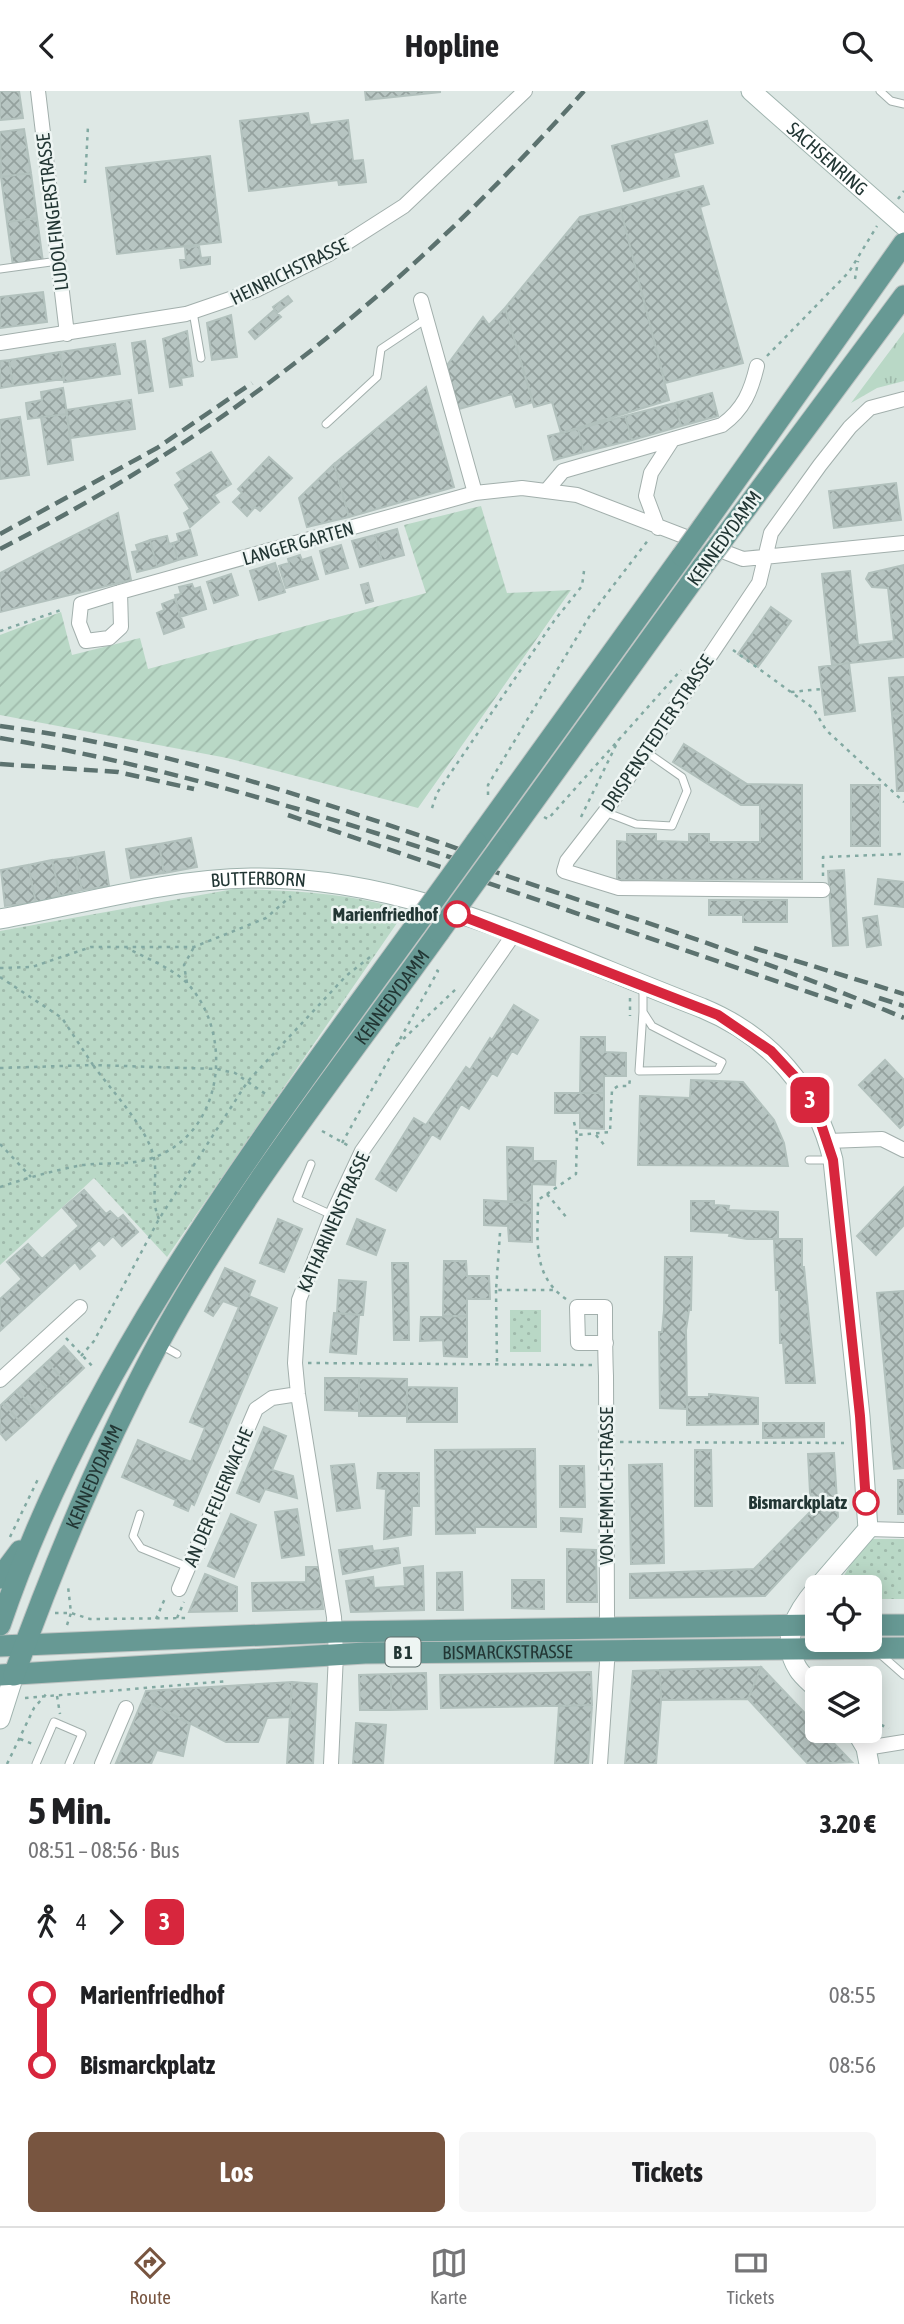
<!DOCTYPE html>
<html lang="de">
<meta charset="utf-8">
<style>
body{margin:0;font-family:"Asap Condensed",sans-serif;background:#f6f6f6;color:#202124;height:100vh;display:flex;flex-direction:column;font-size:26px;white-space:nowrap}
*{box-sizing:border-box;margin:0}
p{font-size:23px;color:#757577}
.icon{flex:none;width:38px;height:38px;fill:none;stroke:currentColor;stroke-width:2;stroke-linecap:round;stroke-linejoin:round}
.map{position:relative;height:1673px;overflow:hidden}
.details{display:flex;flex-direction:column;background:#fff;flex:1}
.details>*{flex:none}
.badge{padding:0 14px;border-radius:10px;font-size:24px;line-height:46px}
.buttons{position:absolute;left:805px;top:1484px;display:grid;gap:14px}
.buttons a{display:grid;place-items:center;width:77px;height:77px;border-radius:10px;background:#fff;box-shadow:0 4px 18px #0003;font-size:35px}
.map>.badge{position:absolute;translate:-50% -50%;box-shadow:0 0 0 4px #fff}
.legs{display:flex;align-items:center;gap:10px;height:77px;padding:0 28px;font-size:23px}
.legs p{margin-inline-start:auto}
.overview{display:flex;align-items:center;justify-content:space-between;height:119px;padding:0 28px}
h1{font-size:38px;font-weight:700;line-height:52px}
.button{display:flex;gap:14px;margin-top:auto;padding:14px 28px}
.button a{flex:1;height:80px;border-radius:10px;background:#785540;color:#fff;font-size:28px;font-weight:700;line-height:80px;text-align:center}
.button a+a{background:#f6f6f6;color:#202124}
ul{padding:0 28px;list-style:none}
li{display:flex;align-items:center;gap:24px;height:70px;font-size:26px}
li i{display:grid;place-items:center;width:10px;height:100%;margin:0 9px;background:currentColor}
li i::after{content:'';width:18px;height:18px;margin:-9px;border:5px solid;border-radius:50%;background:#fff}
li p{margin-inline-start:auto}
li:first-child i{background:linear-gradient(#0000 50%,currentColor 0)}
li:last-child i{background:linear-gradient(currentColor 50%,#0000 0)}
header{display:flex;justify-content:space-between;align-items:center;height:91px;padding:0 28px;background:#fff;font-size:32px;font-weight:700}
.tab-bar{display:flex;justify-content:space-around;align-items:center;height:98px;border-top:2px solid #e0e0e0;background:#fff;font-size:19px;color:#757577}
.tab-bar a{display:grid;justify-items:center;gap:4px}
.tab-bar .current{color:#785540}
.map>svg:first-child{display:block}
</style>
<header><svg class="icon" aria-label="back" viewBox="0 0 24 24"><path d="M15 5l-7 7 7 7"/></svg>Hopline<svg class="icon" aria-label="search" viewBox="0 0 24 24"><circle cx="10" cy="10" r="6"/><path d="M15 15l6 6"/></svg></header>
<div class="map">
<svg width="904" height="1673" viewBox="0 0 904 1673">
<defs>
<pattern id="grass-tufts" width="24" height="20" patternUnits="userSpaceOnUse" patternTransform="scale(1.75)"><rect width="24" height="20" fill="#b9d8c6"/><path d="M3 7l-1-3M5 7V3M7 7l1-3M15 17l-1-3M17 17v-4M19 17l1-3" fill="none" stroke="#9fbaab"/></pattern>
<pattern id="park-dots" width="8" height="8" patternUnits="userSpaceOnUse" patternTransform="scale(1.75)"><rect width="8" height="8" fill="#b9d8c6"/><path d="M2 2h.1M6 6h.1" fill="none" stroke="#9fbaab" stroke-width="1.8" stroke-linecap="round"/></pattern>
<pattern id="garden-furrows" width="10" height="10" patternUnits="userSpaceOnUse" patternTransform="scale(1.75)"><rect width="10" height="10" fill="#b9d8c6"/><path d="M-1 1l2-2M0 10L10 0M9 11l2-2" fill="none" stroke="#9fbaab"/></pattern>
<pattern id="building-cross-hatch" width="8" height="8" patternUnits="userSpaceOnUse" patternTransform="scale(1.75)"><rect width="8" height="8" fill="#b7c5c2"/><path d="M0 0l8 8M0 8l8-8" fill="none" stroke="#94a19e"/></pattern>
</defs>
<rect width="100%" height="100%" fill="#dee8e5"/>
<path fill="url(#grass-tufts)" d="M904 241V290L877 297 851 312Z"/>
<path fill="url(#park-dots)" d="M234 798C293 799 349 802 406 819L167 1166 94 1087 0 1174V840Z
M510 1219H541V1261H510Z
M866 1448H904V1508H870V1496H837Z"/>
<path fill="url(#garden-furrows)" d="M481 415 507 502 571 499 418 717 227 667 0 624V544L61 521 72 564 140 547 148 578 426 502 404 434Z"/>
<path fill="url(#building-cross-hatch)" stroke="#b2c1bd" stroke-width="2" d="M0 0H19L23 27 0 29Z
M365 0H440V1L366 9Z
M308 22 310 34 348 29 353 70 363 69 366 91 339 94 338 89 249 100 240 30Z
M707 30 713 52 673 62 679 85 624 100 612 55Z
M24 38 31 82 1 86 0 41Z
M210 65 221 151 117 163 106 77Z
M31 82 37 127 7 131 1 86Z
M703 95 709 113 700 116 743 272 665 292 620 116Z
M620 116 669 309 561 342 552 311 534 316 505 217 580 126Z
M37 127 43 171 13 175 7 131Z
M199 155 201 167 210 166V173L181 177 180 169H186L185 157Z
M43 201 47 231 0 237V206Z
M288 205 292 210 277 222 273 216Z
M505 217 533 311 516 316 512 303 459 318 445 277 483 226 489 234Z
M274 219 281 226 255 248 249 241Z
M231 224 237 266 212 269 207 232Z
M187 240 193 285 181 287 182 294 170 296 163 248Z
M145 250 153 300 139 302 132 252Z
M115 253 120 283 64 291 60 261Z
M60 261 64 288 13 295 9 269Z
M9 269 13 295 0 297V270Z
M426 296 454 396 349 426 334 373Z
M63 297 67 323 28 328 26 312 42 309 41 301Z
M712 302 718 325 681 335 675 312Z
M131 309 135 338 70 347 66 319Z
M675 312 681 335 632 349 625 325Z
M67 323 73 369 48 373 41 326Z
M625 325 632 349 584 361 578 338Z
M20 326 29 384 0 388V329Z
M578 338 584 361 554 369 548 345Z
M211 361 231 393 214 404 219 411 190 436 184 422 190 418 175 394 182 389 177 382Z
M269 366 292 387 260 420 255 416 247 425 233 411 242 402 238 398Z
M334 373 349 426 307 436 299 407Z
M896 392 901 429 834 437 829 400Z
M118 422 131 489 0 521V482Z
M397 438 404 464 382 470 375 444Z
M190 439 197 464 178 469 173 452 179 450 177 443Z
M375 444 382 470 360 476 352 450Z
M167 445 169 453 173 452 178 469 157 476 150 449Z
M150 449 157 476 137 481 132 461 138 460 136 454Z
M341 454 348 477 326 483 320 460Z
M300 464 302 469 311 466 318 488 286 497 279 475 289 472 288 468Z
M275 472 285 501 259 509 250 480Z
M904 474V566L832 574 822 483 850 480 858 554 894 550 888 497 872 496 866 488 869 482Z
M231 483 238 504 214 512 207 491Z
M368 492 373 510 366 512 361 494Z
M192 493 194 498 200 496 206 518 180 526 175 504 181 503 179 496Z
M175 508 184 536 164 543 157 522 164 519 162 513Z
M771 516 791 530 758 576 738 563Z
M849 572 855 620 825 624 819 576Z
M904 586V622L892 623 889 587Z
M904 622V660L895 661 892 623Z
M684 653 747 693 802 694V788L617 789V750L627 751V743H656V750L689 751V743H709V751H760V714H741L673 671Z
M904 660V700H897L895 661Z
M851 694H880V755H851Z
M191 747 197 776 164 782 159 753Z
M159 753 164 782 131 787 126 758Z
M104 761 109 795 82 799 75 766Z
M75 766 82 799 60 805 52 769Z
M52 769 60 805 36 812 28 774Z
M28 774 36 812 5 815 1 779Z
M844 779 848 854 833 855 828 780Z
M878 788 904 791V816L875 813Z
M709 809H787V831H743V824H709Z
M877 825 881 854 867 856 863 827Z
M514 914 538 929 517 963 512 960 497 985 492 982 469 1018 461 1013 440 1048 432 1043 396 1100 376 1088 414 1027 426 1034 466 976 470 979 490 947 492 949Z
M581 946H605V961L626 962V985H604V1002H580Z
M885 969 904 989V1033L900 1037 859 994Z
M691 989 743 991 774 1029 784 1052 788 1075 638 1074 640 1005 690 1007Z
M555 1002H604V1038L580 1037V1022H555Z
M507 1056 533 1057V1070H556L555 1094 532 1093V1112L508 1111Z
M904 1096V1134L876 1164 857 1145Z
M84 1099 106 1123 110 1120 118 1128 123 1124 138 1141 122 1155 113 1145 104 1154 99 1149 89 1158 95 1165 80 1178 75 1171 0 1240V1208L22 1188 7 1171 28 1153 42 1168 79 1135 63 1117Z
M484 1109 532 1112V1151L509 1150 508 1135 484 1134Z
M691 1110H714V1114L729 1115 728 1119 778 1121V1148H747L729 1145 730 1142 691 1140Z
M278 1128 302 1138 284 1181 260 1172Z
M357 1128 385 1139 376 1164 347 1153Z
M774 1148H802V1176H804L815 1292H786L783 1252H780L779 1199H776Z
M665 1166H692L691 1219H689L686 1239 687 1318 660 1317 659 1241H662L664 1219Z
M444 1170H466L467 1185H489L490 1208H467V1225H443Z
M392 1172H408L409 1249H394Z
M225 1177 255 1190 249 1205 277 1217 194 1414 191 1412 188 1420 174 1414 176 1409 122 1386 138 1349 191 1371 205 1337 190 1331 239 1216 223 1210 213 1225 205 1220Z
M339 1189 366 1191 363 1224 337 1222Z
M904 1200V1377L894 1378 877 1202Z
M334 1222 359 1224 356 1263 330 1261Z
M467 1225V1266L444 1265 443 1249 420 1250 421 1226Z
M64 1255 84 1277 67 1293 47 1271Z
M47 1271 67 1293 54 1305 34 1283Z
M34 1283 54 1305 37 1321 17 1299Z
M325 1287H359V1320L325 1319Z
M359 1287 407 1288V1325H359Z
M407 1296 457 1297V1331H407Z
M17 1299 37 1321 23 1334 3 1312Z
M709 1303 758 1307V1333L687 1334V1306H709Z
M3 1312 23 1334 6 1349 0 1342V1315Z
M763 1332H824V1346L763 1347Z
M264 1336 286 1345 272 1379 293 1385 297 1407 265 1398 259 1411 237 1402Z
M535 1358 536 1436H475V1442L436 1443 435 1359Z
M695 1359H711L712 1415H695Z
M834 1362 838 1426 765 1505 630 1507V1483L754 1478 811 1420 808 1363Z
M354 1373 360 1417 337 1420 331 1375Z
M662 1373 664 1472 631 1473 629 1374Z
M560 1375H584L585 1416H560Z
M378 1382H419V1415H412L411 1444 384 1448 386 1398 377 1397Z
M898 1389H904V1423H898Z
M297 1418 304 1464 282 1467 275 1421Z
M231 1423 256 1434 234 1486 208 1475Z
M561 1427 582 1428 581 1441 561 1440Z
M372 1455 373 1460 398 1457 400 1472 343 1483 339 1459Z
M567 1458 596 1459 597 1511H567Z
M423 1475 424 1519 351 1521 346 1490 373 1486 374 1497 405 1495 404 1477Z
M306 1476H319L323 1518 253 1520 252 1492 306 1491Z
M462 1481 463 1519H437V1482Z
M205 1483 237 1496V1520L189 1521Z
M512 1489H544V1518L512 1517Z
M761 1576 748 1608 661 1609 660 1579Z
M761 1576 817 1635V1640H822L852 1671 808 1673 748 1608Z
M660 1579 661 1609 656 1673H625L633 1580Z
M591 1581 592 1614 441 1617 440 1584Z
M426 1582 427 1618 391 1619V1583Z
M391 1583V1619H360L359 1584Z
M292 1591 290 1626 267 1627 258 1651H226L143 1608 146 1600Z
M292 1591 317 1593 313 1673H287Z
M143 1608 190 1633 183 1665 157 1659 151 1673 116 1672Z
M592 1614 588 1673H555L559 1615Z
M356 1632 386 1634 383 1673H353Z"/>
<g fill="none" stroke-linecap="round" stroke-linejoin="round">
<defs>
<path id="lane" d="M880 0 891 10 904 13
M0 178 58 170
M193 221 201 267
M326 333 377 286 381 258 426 228
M605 721 636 733 672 735 687 700 682 686 645 660
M643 921 639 980 718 979 722 971 652 935 643 921V895
M809 1069H830
M311 1073 297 1108 332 1124
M159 1253 177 1263
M140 1423 133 1445 141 1457 188 1476
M879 1562 904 1584
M36 1673 54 1631 82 1643 69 1673"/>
<path id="street" d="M38 0 67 243
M421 209 475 402
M0 252 186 223 256 199 329 163 404 115 525 0
M547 399 563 380 722 334C744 318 751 300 757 275
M658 437 646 405 651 382 673 348
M120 501 121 536 109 547 86 550 79 532 81 513 120 501 475 402 522 397 577 404 743 468 904 452
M823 799 619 797 564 780 567 770 605 721 759 492 771 442 820 374 850 336 870 317 904 308
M828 1050 882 1048 904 1059
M606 1252H578L577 1216H605C605 1239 605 1262 606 1285L607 1522V1538
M0 1289 80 1216
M868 1438 904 1439
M179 1498 256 1318 272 1307 298 1303
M866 1657 904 1651
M102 1673 126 1617
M331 1673 336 1563 334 1526 298 1303 295 1272 299 1209 332 1124 362 1060 514 843
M600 1673 608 1557"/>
<g id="secondary">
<path id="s1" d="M751 0 904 135"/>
<path id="s2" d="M0 828C82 813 168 788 251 787 411 784 557 862 702 917 770 945 816 998 833 1069L860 1325 868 1438 818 1496"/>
<path d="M817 1497C798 1519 779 1548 798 1578 802 1585 811 1592 817 1598"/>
<path d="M0 1628 14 1584"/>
<path d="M856 1640 866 1657 869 1673"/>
</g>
<g id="primary">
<path d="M702 437 904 152"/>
<path d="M724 447 904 205"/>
<path d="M476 751 682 465"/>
<path d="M499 758 703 475"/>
<path d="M0 1487 20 1460"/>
<path d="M0 1534C88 1274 257 1053 416 834"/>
<path d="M870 1534H904"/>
<path d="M0 1555 335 1541 817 1534"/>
<path id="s3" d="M0 1584 365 1562 904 1557"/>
<path id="s4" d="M14 1584C55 1470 101 1360 158 1253 237 1107 342 976 439 841"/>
</g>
</defs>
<use href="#lane" stroke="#a2afac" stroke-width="9"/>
<use href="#street" stroke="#a2afac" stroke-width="16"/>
<use href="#secondary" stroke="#9fb3ae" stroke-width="21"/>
<use href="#primary" stroke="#bdc3c2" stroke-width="23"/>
<path stroke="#82a9a2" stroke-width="2.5" stroke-dasharray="3.5 5" stroke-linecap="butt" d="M85 92 88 35
M898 108 904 100
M855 188 858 170
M767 265 849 181 877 135
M0 540 64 518
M733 559 813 617 826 639 904 711
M791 601 822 598
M488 704V694L589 526 649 448
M432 717 437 702 554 530 582 495 584 480
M544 726 548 728 681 579
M581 726 619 648
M823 785V766L904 763
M0 877 32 876 91 856H194L266 827 291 805
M0 886 62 927 93 974 217 978 235 982 267 1004
M187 892 184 874 194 856
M630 907V925
M397 954 456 898
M0 977 93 974C111 999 148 1038 154 1067 158 1087 150 1109 159 1128
M574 1031 577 1044
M322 1040 349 1055
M596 1044 605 1055
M342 1052 438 880 433 877
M0 1053 31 1086
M0 1096C27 1087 55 1079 83 1074 106 1071 129 1075 152 1067 224 1043 235 943 187 892 172 877 146 867 127 857
M547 1103 567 1127
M500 1142 496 1199H553
M496 1199 497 1272
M566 1208C531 1184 538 1147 538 1109L576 1083 577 1044 610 1041 612 999 618 995H629L630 988
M66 1247 95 1278
M81 1265 94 1250 159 1128 248 990 346 885 370 866
M308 1272 592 1274
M620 1351 844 1352
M10 1446 39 1386
M55 1522H71L90 1528 188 1527
M177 1527 184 1511
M156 1528 166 1505
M67 1534 71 1522 68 1495
M57 1605 60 1623
M25 1607 228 1590
M873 1631 889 1637
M20 1648 33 1653
M7 1673 34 1617 48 1601"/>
<use href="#lane" stroke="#fff" stroke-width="7"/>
<use href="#street" stroke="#fff" stroke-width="14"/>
<use href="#secondary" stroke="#fff" stroke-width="19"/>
<use href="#primary" stroke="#679994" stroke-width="21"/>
<path stroke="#5c726f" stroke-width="4.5" stroke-dasharray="14 7" stroke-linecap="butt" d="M0 443 157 357 252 292
M0 458C230 341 413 192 584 0
M0 635C174 658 324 712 488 768
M0 647C180 677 352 733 525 791 653 834 780 874 904 927
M0 673 118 681 194 698
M288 724 852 916
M754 857 904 903
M879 907 904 915"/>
<defs>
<path id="primary-bridge" d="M682 465 702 437
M703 475 724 447
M416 834 476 751
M439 841 499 758"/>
</defs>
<use href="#primary-bridge" stroke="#bdc3c2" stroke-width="23" stroke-linecap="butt"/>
<use href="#primary-bridge" stroke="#679994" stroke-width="21"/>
</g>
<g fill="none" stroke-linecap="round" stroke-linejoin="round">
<defs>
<path id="line-1" d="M457 823 718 924 771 960 797 988 818 1024 833 1069 860 1325 866 1411"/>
</defs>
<use href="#line-1" stroke="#fff" stroke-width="16"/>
<use href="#line-1" stroke="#d7263d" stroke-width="10"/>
</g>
<g fill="#fff" stroke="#d7263d" stroke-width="3.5">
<circle cx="457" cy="823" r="12"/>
<circle cx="866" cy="1411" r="12"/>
</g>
<g text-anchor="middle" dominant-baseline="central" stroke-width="5" stroke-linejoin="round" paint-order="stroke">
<rect fill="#eef5f3" stroke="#5f6f6d" stroke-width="2" x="385.5" y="1546.5" width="35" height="29" rx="5"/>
<g font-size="18" font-weight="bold" fill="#223634">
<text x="403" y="1561">B 1</text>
</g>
<g font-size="19" fill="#223634" stroke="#eef5f3">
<text stroke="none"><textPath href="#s1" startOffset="102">SACHSENRING</textPath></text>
<text transform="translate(52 121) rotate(-97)">LUDOLFINGERSTRASSE</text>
<text transform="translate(289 180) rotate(-26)">HEINRICHSTRASSE</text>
<text transform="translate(724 447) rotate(-54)">KENNEDYDAMM</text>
<text transform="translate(298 452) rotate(-16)">LANGER GARTEN</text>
<text transform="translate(657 642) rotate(-56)">DRISPENSTEDTER STRASSE</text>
<text stroke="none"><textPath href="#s2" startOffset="262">BUTTERBORN</textPath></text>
<text stroke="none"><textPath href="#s4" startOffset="780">KENNEDYDAMM</textPath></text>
<text transform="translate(333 1131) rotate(-66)">KATHARINENSTRASSE</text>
<text stroke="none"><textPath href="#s4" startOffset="214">KENNEDYDAMM</textPath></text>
<text transform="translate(606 1395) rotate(-90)">VON-EMMICH-STRASSE</text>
<text transform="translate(218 1406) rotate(-67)">AN DER FEUERWACHE</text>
<text stroke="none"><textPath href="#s3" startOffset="508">BISMARCKSTRASSE</textPath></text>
</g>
<g font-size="19" font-weight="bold" fill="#223634" stroke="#eef5f3" text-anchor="end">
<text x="438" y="823">Marienfriedhof</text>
<text x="847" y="1411">Bismarckplatz</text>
</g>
</g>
</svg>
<div class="buttons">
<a><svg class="icon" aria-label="locate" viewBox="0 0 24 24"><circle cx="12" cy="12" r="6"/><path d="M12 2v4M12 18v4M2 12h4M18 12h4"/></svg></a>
<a><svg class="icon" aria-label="layers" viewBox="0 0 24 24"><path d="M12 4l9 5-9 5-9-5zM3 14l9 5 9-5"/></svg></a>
</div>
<b class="badge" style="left:810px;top:1009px;background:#d7263d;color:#fff">3</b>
</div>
<section class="details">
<div class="overview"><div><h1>5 Min.</h1><p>08:51 – 08:56 · Bus</p></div><b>3.20 €</b></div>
<div class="legs"><svg class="icon" aria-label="walk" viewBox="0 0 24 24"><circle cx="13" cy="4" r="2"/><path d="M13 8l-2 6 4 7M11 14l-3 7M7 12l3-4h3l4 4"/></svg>4<svg class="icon" aria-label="forward" viewBox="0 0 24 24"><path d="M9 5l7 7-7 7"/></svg><b class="badge" style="background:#d7263d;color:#fff">3</b></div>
<ul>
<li><i style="color:#d7263d"></i><b>Marienfriedhof</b><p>08:55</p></li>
<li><i style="color:#d7263d"></i><b>Bismarckplatz</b><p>08:56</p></li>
</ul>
<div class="button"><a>Los</a><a>Tickets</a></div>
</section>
<nav class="tab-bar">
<a class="current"><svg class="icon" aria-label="directions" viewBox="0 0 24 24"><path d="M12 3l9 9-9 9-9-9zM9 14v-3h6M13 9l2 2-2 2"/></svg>Route</a>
<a><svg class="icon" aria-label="map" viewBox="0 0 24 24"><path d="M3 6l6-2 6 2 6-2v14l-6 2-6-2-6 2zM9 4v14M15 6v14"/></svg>Karte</a>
<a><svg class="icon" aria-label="tickets" viewBox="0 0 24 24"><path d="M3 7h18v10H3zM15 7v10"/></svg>Tickets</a>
</nav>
